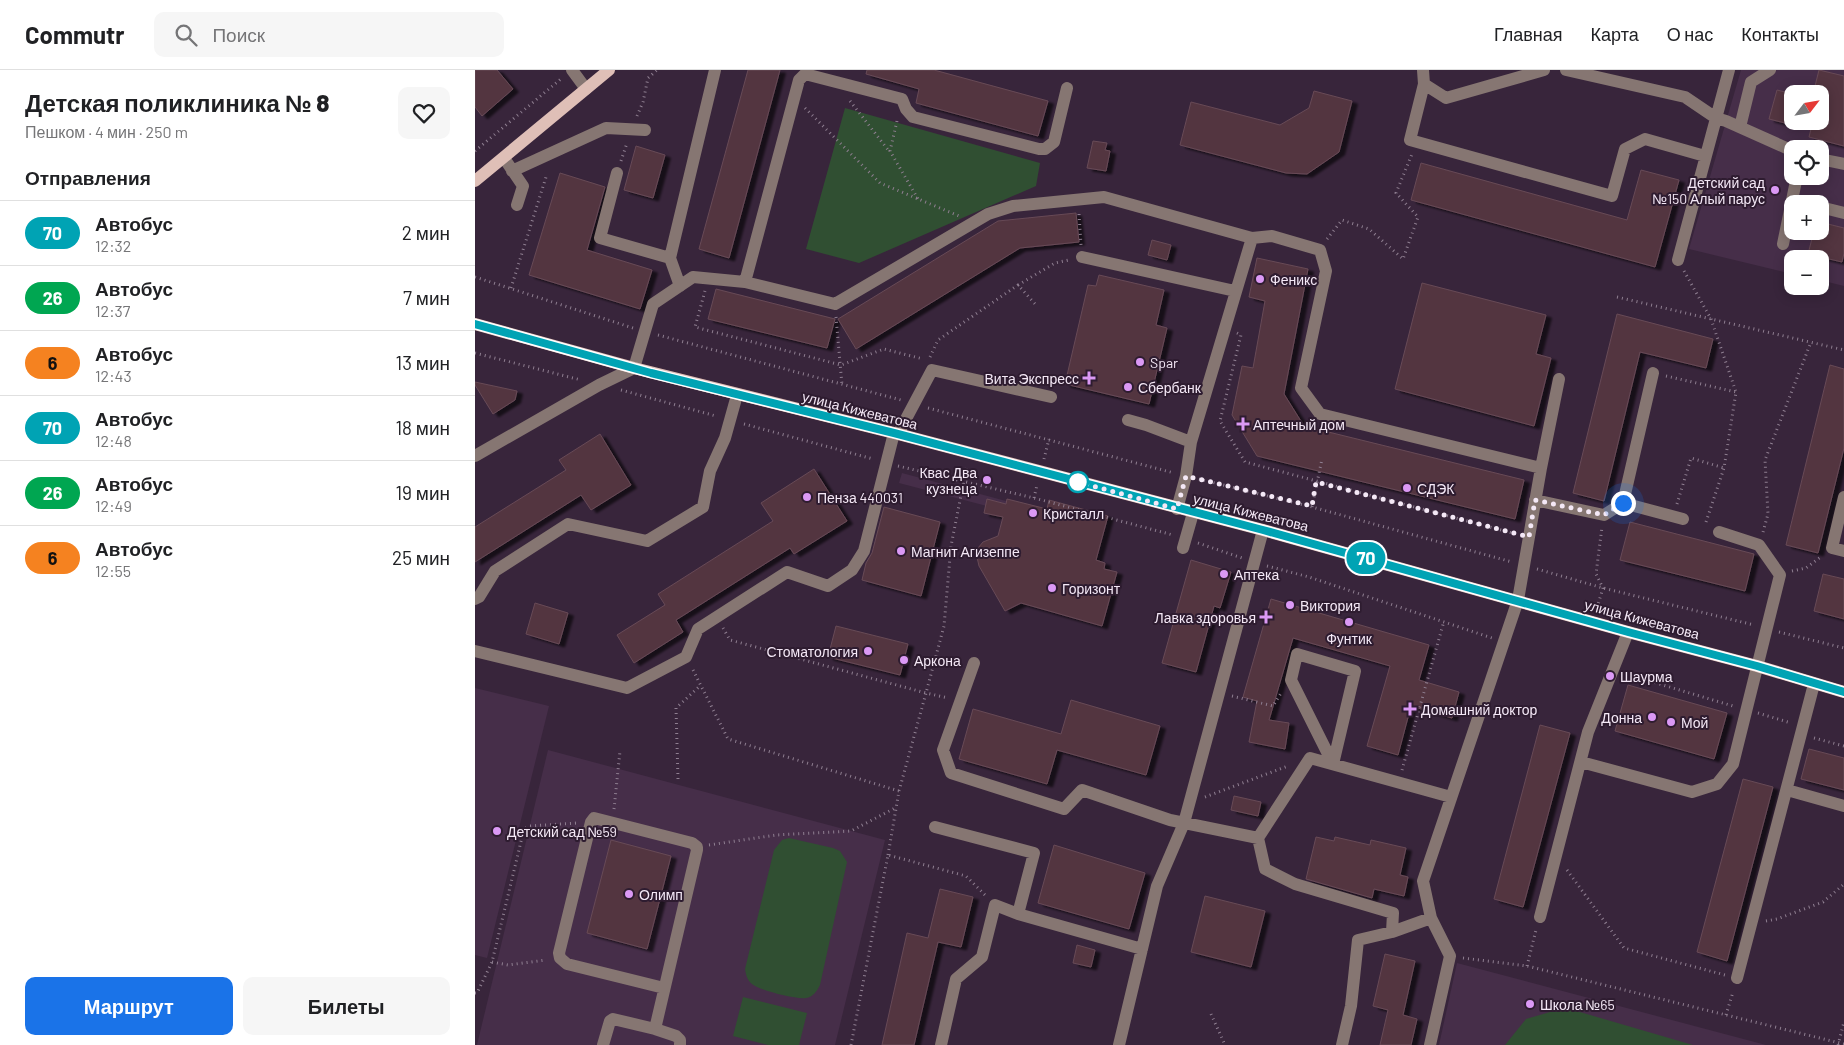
<!DOCTYPE html>
<html lang="ru">
<meta charset="utf-8">
<style>
body{margin:0;font-family:Barlow,sans-serif;background:#f6f6f6;color:#202124;height:100vh;display:flex;flex-direction:column;font-size:19px;white-space:nowrap}
*{box-sizing:border-box;margin:0}
p{font-size:16px;color:#757577}
.icon{flex:none;width:28px;height:28px;fill:none;stroke:currentColor;stroke-width:2;stroke-linecap:round;stroke-linejoin:round}
.map{position:relative;flex:1;overflow:hidden}
.drawer{display:flex;flex-direction:column;background:#fff;width:475px}
.drawer>*{flex:none}
.badge{padding:0 10px;border-radius:16px;font-size:18px;line-height:32px}
.needle{width:32px;rotate:59deg}
.buttons{position:absolute;left:1309px;top:15px;display:grid;gap:10px}
.buttons a{display:grid;place-items:center;width:45px;height:45px;border-radius:10px;background:#fff;box-shadow:0 2px 12px #0003;font-size:25px}
.you{position:absolute;width:25px;height:25px;margin:-12px;border:4px solid #fff;border-radius:50%;background:#1a73e8;box-shadow:0 0 0 8px #1a73e833}
.map>.badge{position:absolute;translate:-50% -50%;box-shadow:0 0 0 2px #fff}
h2{padding:0 25px;font-size:19px;line-height:45px}
.round{display:grid;place-items:center;flex:none;width:52px;height:52px;border-radius:10px;background:#f6f6f6}
.head{display:flex;align-items:center;justify-content:space-between;height:85px;padding:0 25px}
h1{font-size:24px;font-weight:800;line-height:38px}
.action{display:flex;gap:10px;margin-top:auto;padding:10px 25px}
.action a{flex:1;height:58px;border-radius:10px;background:#1a73e8;color:#fff;font-size:20px;font-weight:800;line-height:58px;text-align:center}
.action a+a{background:#f6f6f6;color:#202124}
ul{padding:0;list-style:none}
li{display:flex;align-items:center;gap:15px;height:65px;padding:0 25px;border-top:1px solid #e0e0e0}
li div{flex:1}
li b{display:block;font-size:19px}
li em{font-style:normal}
li .badge{min-width:55px;font-weight:700;text-align:center}
header{display:flex;align-items:center;gap:30px;box-sizing:border-box;height:70px;padding:0 25px;background:#fff;border-bottom:1px solid #e0e0e0}
header strong{font-size:24px}
nav{display:flex;gap:28px;margin-inline-start:auto;font-size:18px}
.search{width:350px;height:45px;background:#f6f6f6;display:flex;align-items:center;gap:12px;box-sizing:border-box;padding:0 18px;border-radius:10px;color:#757577;font-size:19px}
main{display:flex;flex:1;min-height:0}
.map>svg:first-child{display:block}
</style>
<header>
<strong>Commutr</strong>
<div class="search"><svg class="icon" aria-label="search" viewBox="0 0 24 24"><circle cx="10" cy="10" r="6"/><path d="M15 15l6 6"/></svg>Поиск</div>
<nav><a>Главная</a><a>Карта</a><a>О нас</a><a>Контакты</a></nav>
</header>
<main>
<section class="drawer">
<div class="head"><div><h1>Детская поликлиника № 8</h1><p>Пешком · 4 мин · 250 m</p></div><a class="round"><svg class="icon" aria-label="heart" viewBox="0 0 24 24"><path d="M12 20l-8-8c-3-5 5-10 8-4 3-6 11-1 8 4z"/></svg></a></div>
<h2>Отправления</h2>
<ul>
<li><span class="badge" style="background:#00a3b4;color:#fff">70</span><div><b>Автобус</b><p>12:32</p></div><em>2 мин</em></li>
<li><span class="badge" style="background:#00a651;color:#fff">26</span><div><b>Автобус</b><p>12:37</p></div><em>7 мин</em></li>
<li><span class="badge" style="background:#f58220;color:#111">6</span><div><b>Автобус</b><p>12:43</p></div><em>13 мин</em></li>
<li><span class="badge" style="background:#00a3b4;color:#fff">70</span><div><b>Автобус</b><p>12:48</p></div><em>18 мин</em></li>
<li><span class="badge" style="background:#00a651;color:#fff">26</span><div><b>Автобус</b><p>12:49</p></div><em>19 мин</em></li>
<li><span class="badge" style="background:#f58220;color:#111">6</span><div><b>Автобус</b><p>12:55</p></div><em>25 мин</em></li>
</ul>
<div class="action"><a>Маршрут</a><a>Билеты</a></div>
</section>
<div class="map">
<svg width="1369" height="975" viewBox="0 0 1369 975">
<defs>
<filter id="shadow"><feDropShadow dx="5.5" dy="3" stdDeviation="1" flood-color="#0009"/></filter>
</defs>
<rect width="100%" height="100%" fill="#38253b"/>
<path fill="#462e49" fill-rule="evenodd" d="M1266 0H1369V216L1345 210V189H1318L1317 204 1214 179ZM1318 24H1345V51H1318ZM1318 79H1345V106H1318ZM1318 134H1345V161H1318Z
M427 403 553 437 550 446 424 413Z
M0 618 74 636 12 888 0 885Z
M73 680 410 770 360 975H2Z
M982 893 1291 975H964Z"/>
<path fill="#304f32" d="M370 38 565 93 561 116 384 193 331 179Z
M314 768 358 778 365 781 372 792 345 915C342 921 338 927 331 928 322 930 283 920 277 914 272 910 271 905 270 899L299 780 307 770Z
M268 927 332 943 324 975H293L258 966Z
M1098 940 1218 975H1030L1051 949 1075 942Z"/>
<path fill="#523541" stroke="#684a56" filter="url(#shadow)" d="M0 0H22L38 19 7 46 0 37Z
M273 0H305L254 188 224 179Z
M392 0H459L573 31 563 66 441 33 444 19 391 4Z
M1344 0 1369 6V76L1334 67 1338 51H1345V24H1338Z
M1302 20 1318 24V55L1294 49Z
M839 21 877 31 864 82 832 104 811 103 705 75 716 32 805 55 834 38Z
M618 71 632 73 630 80 635 81 631 101 612 98Z
M161 76 190 85 178 128 149 120Z
M946 93 1152 150 1166 100 1204 110 1180 197 936 130Z
M85 103 130 117 112 180 177 200 165 239 54 205Z
M601 143 604 172 545 178 381 279 363 249 523 151Z
M1345 152 1369 158V183L1367 192 1333 184 1339 161H1345Z
M677 170 696 175 692 190 673 185Z
M782 188 833 199 809 324 829 356 1049 410 1040 449 782 386 757 345 767 296 778 298 790 231 774 227Z
M624 205 689 220 681 255 692 258 674 334 590 314 613 215 621 216Z
M947 213 1071 245 1061 284 1076 288 1059 356 920 319Z
M241 219 360 249 352 278 233 249Z
M1142 244 1238 269 1231 298 1165 282 1129 431 1098 423Z
M1355 295 1369 299V378L1343 483 1311 475Z
M0 312 42 321 40 330 18 344 0 315Z
M125 364 156 415 116 440 106 425 0 492V457L91 400 84 390Z
M339 399 372 451 319 484 315 478 201 550 208 562 159 593 142 565 190 535 183 524 298 451 286 433Z
M512 429 531 434 532 429 572 439 574 430 633 446 621 490 630 493 629 499 642 502 627 556 546 533 530 541 504 496 502 487 503 478 508 472 523 466 528 447 509 443Z
M409 437 465 452 446 526 387 510 391 493 397 483Z
M1155 452 1279 484 1270 521 1145 490Z
M716 490 756 502 745 538 739 536 721 602 687 593Z
M1348 504 1369 509V549L1339 541Z
M796 529 954 575 944 610 984 622 977 648 936 636 923 685 892 676 915 596 818 568 794 650 814 653 810 679 774 672 782 631 768 627Z
M60 533 93 543 84 574 51 564Z
M361 556 433 574 425 605 353 587Z
M1153 615 1252 643 1239 689 1140 661Z
M596 630 685 656 671 705 582 680 572 714 484 689 498 639 586 664Z
M1065 655 1095 663 1048 837 1019 829Z
M1334 679 1369 688V720L1326 709Z
M1268 709 1298 717 1252 891 1222 882Z
M759 726 786 732 783 746 756 740Z
M841 767 859 771 860 767 895 775 896 770 931 778 925 805 933 807 929 826 899 819 897 828 831 809Z
M136 770 196 786 172 879 112 863Z
M579 775 670 803 654 859 563 833Z
M465 819 498 827 486 877 463 872 439 975H407L432 863 453 868Z
M730 826 790 841 776 897 716 882Z
M602 875 620 880 616 897 598 893Z
M910 884 940 891 928 945 942 949 936 975H905L913 940 898 936Z"/>
<g fill="none" stroke-linecap="round" stroke-linejoin="round">
<path stroke="#8f7f91" stroke-width="3" stroke-dasharray="1 4" stroke-linecap="butt" d="M375 31 414 81
M330 38 405 113 484 146
M162 46 168 32 173 8 182 0
M422 51 415 81 443 129
M0 81 87 8
M146 91 152 73
M604 144 606 175
M852 169 867 150 894 159 928 189 943 147 921 123 937 84
M1209 201 1236 249 1261 322 1249 398 1230 455
M0 207 158 258
M543 215 580 193 594 190
M36 218 72 104
M230 221 220 257 366 295 409 279 448 289
M1142 227 1369 280
M361 247 367 315
M762 263 766 265 745 351 770 392 1041 464
M183 265 426 330
M0 283 106 310
M455 287 463 270 543 215 562 236
M1191 306 1261 322
M146 320 241 346
M453 338 699 403
M269 354 398 389
M569 389 574 369
M423 396 559 428 698 465
M724 409 837 437 1037 492
M559 428 562 415
M1202 434 1216 388 1249 398
M837 437 847 389
M1288 462 1293 444 1290 390 1336 272
M723 473 767 488
M792 496 834 507 1017 568
M1062 499 1128 518 1279 555
M1317 501 1331 498 1347 486
M1122 538 1128 518 1121 504 1127 457
M248 558 255 570 451 623 469 556 476 476 492 395
M1304 562 1369 578
M218 600 253 669 424 721
M1151 604 1258 636
M757 626 798 636 806 623
M1283 643 1316 653
M1339 668 1369 676
M927 700 969 551
M203 709 201 638 226 615
M730 727 813 696
M139 739 145 681
M234 775 301 765 376 761 422 737
M413 785 424 721 451 623 473 628
M1092 800 1149 878 1250 905
M1291 851 1302 849 1348 832 1368 815 1369 812
M988 888 1052 896 1369 974
M17 892 33 895 71 890
M1052 896 1061 860
M0 923H2L17 892 49 759 55 756 102 753
M736 944 750 975
M1251 945 1258 922
M376 975 413 785 491 806 511 826
M1363 975 1369 952"/>
<path stroke="#867672" stroke-width="12" d="M97 0 111 19
M948 0 949 14 935 70 1137 126 1150 79 1170 69 1230 86
M1091 0 1210 27 1241 48 1251 51 1318 81
M949 14 971 28 1069 0
M1265 57 1276 12 1295 0
M29 88 48 116 42 135
M1345 89 1369 94
M37 101 131 58 170 60
M142 103 125 168 195 188
M1317 130 1330 134
M1345 137 1369 143
M1308 174 1322 106
M607 187 760 221
M1203 190 1254 0
M270 212 324 10 330 4 427 29 431 39 438 47 564 79H570L579 72 592 18
M205 216 195 188 240 0
M653 350 671 355 716 372 711 406 702 439
M423 364 457 300 576 327
M716 372 777 168 797 166 845 180 851 201 826 318 845 344 1066 398
M0 386 124 315 159 298 178 234 218 207 270 212 360 234 513 144 538 136 629 127 777 168
M1369 427 1357 478 1369 481
M1060 430 1129 445 1148 433 1208 449
M1148 433 1178 303
M708 478 718 443
M0 529 4 527 20 501 93 454 172 471 228 437 235 401 250 368 262 325
M0 581 152 618 211 587 223 559 312 502 353 516 377 500 389 481 419 363
M822 584 880 601 858 694 816 610Z
M499 593 468 680 476 703 589 739 607 720 695 750 783 768 835 688 976 727
M1106 692 1217 722 1242 714 1258 694 1305 505 1284 475 1244 462
M1312 720 1369 736
M460 757 559 783 543 844
M783 768 790 799 820 814 918 843 917 862
M1065 847 1113 662 1153 562
M1262 908 1339 614
M180 959 201 966 205 970V975
M128 975 135 951 138 949 180 959 222 780V777L217 773 119 748 116 752 84 883 85 888 92 894 189 918
M466 975 481 909 507 887 520 835 543 844 667 879
M644 975 682 816 709 753 788 460
M867 975 876 936 883 870 917 862 956 848
M955 975 975 886 956 848 948 811 1043 530 1066 398 1084 309"/>
<path stroke="#dfbfb7" stroke-width="12" d="M0 111 134 0
M0 254 159 298 423 364 788 460 1153 562 1282 596 1369 622"/>
</g>
<g fill="none" stroke-linecap="round" stroke-linejoin="round">
<defs>
<path id="line" d="M0 254 176 303 419 363 788 460 1153 562 1282 596 1369 622"/>
</defs>
<use href="#line" stroke="#fff" stroke-width="11"/>
<use href="#line" stroke="#00a3b4" stroke-width="8"/>
<path stroke="#f4e8f6" stroke-width="5" stroke-dasharray="0 9" d="M603 412 702 439 711 406 837 436 841 412 1054 467 1060 430 1129 445 1148 433"/>
</g>
<g fill="#db99f5" stroke="#2e1c30" stroke-width="2">
<circle cx="1300" cy="120" r="5"/>
<circle cx="785" cy="209" r="5"/>
<circle cx="665" cy="292" r="5"/>
<path d="M611.5 300.5h5v5h5v5h-5v5h-5v-5h-5v-5h5z"/>
<circle cx="653" cy="317" r="5"/>
<path d="M765.5 346.5h5v5h5v5h-5v5h-5v-5h-5v-5h5z"/>
<circle cx="512" cy="410" r="5"/>
<circle cx="932" cy="418" r="5"/>
<circle cx="332" cy="427" r="5"/>
<circle cx="558" cy="443" r="5"/>
<circle cx="426" cy="481" r="5"/>
<circle cx="749" cy="504" r="5"/>
<circle cx="577" cy="518" r="5"/>
<circle cx="815" cy="535" r="5"/>
<path d="M788.5 539.5h5v5h5v5h-5v5h-5v-5h-5v-5h5z"/>
<circle cx="874" cy="552" r="5"/>
<circle cx="393" cy="581" r="5"/>
<circle cx="429" cy="590" r="5"/>
<circle cx="1135" cy="606" r="5"/>
<path d="M932.5 631.5h5v5h5v5h-5v5h-5v-5h-5v-5h5z"/>
<circle cx="1177" cy="647" r="5"/>
<circle cx="1196" cy="652" r="5"/>
<circle cx="22" cy="761" r="5"/>
<circle cx="154" cy="824" r="5"/>
<circle cx="1055" cy="934" r="5"/>
</g>
<circle fill="#fff" stroke="#00a3b4" stroke-width="2.5" cx="603" cy="412" r="10"/>
<g text-anchor="middle" dominant-baseline="central" stroke-width="4" stroke-linejoin="round" paint-order="stroke">
<g font-size="14" fill="#f4e8f6" stroke="#2e1c30" text-anchor="start">
<text x="1290" y="112" text-anchor="end">Детский сад<tspan x="1290" dy="16">№150 Алый парус</tspan></text>
<text x="795" y="209">Феникс</text>
<text x="675" y="292">Spar</text>
<text x="604" y="308" text-anchor="end">Вита Экспресс</text>
<text x="663" y="317">Сбербанк</text>
<text x="778" y="354">Аптечный дом</text>
<text x="502" y="402" text-anchor="end">Квас Два<tspan x="502" dy="16">кузнеца</tspan></text>
<text x="942" y="418">СДЭК</text>
<text x="342" y="427">Пенза 440031</text>
<text x="568" y="443">Кристалл</text>
<text x="436" y="481">Магнит Агизеппе</text>
<text x="759" y="504">Аптека</text>
<text x="587" y="518">Горизонт</text>
<text x="825" y="535">Виктория</text>
<text x="781" y="547" text-anchor="end">Лавка здоровья</text>
<text x="874" y="568" text-anchor="middle">Фунтик</text>
<text x="383" y="581" text-anchor="end">Стоматология</text>
<text x="439" y="590">Аркона</text>
<text x="1145" y="606">Шаурма</text>
<text x="946" y="639">Домашний доктор</text>
<text x="1167" y="647" text-anchor="end">Донна</text>
<text x="1206" y="652">Мой</text>
<text x="32" y="761">Детский сад №59</text>
<text x="164" y="824">Олимп</text>
<text x="1065" y="934">Школа №65</text>
</g>
<g font-size="14" fill="#f4e8f6" stroke="#2e1c30">
<text transform="translate(385 340) rotate(14)">улица Кижеватова</text>
<text transform="translate(776 442) rotate(14)">улица Кижеватова</text>
<text transform="translate(1167 549) rotate(15)">улица Кижеватова</text>
</g>
</g>
</svg>
<div class="buttons">
<a><svg class="needle" viewBox="-14 -14 28 28"><path d="M0-13l5 13h-10z" fill="#e53935"/><path d="M0 13l5-13h-10z" fill="#757577"/></svg></a>
<a><svg class="icon" aria-label="locate" viewBox="0 0 24 24"><circle cx="12" cy="12" r="6"/><path d="M12 2v4M12 18v4M2 12h4M18 12h4"/></svg></a>
<a>+</a>
<a>−</a>
</div>
<div class="you" style="left:1148px;top:433px"></div>
<b class="badge" style="left:891px;top:488px;background:#00a3b4;color:#fff">70</b>
</div>
</main>
